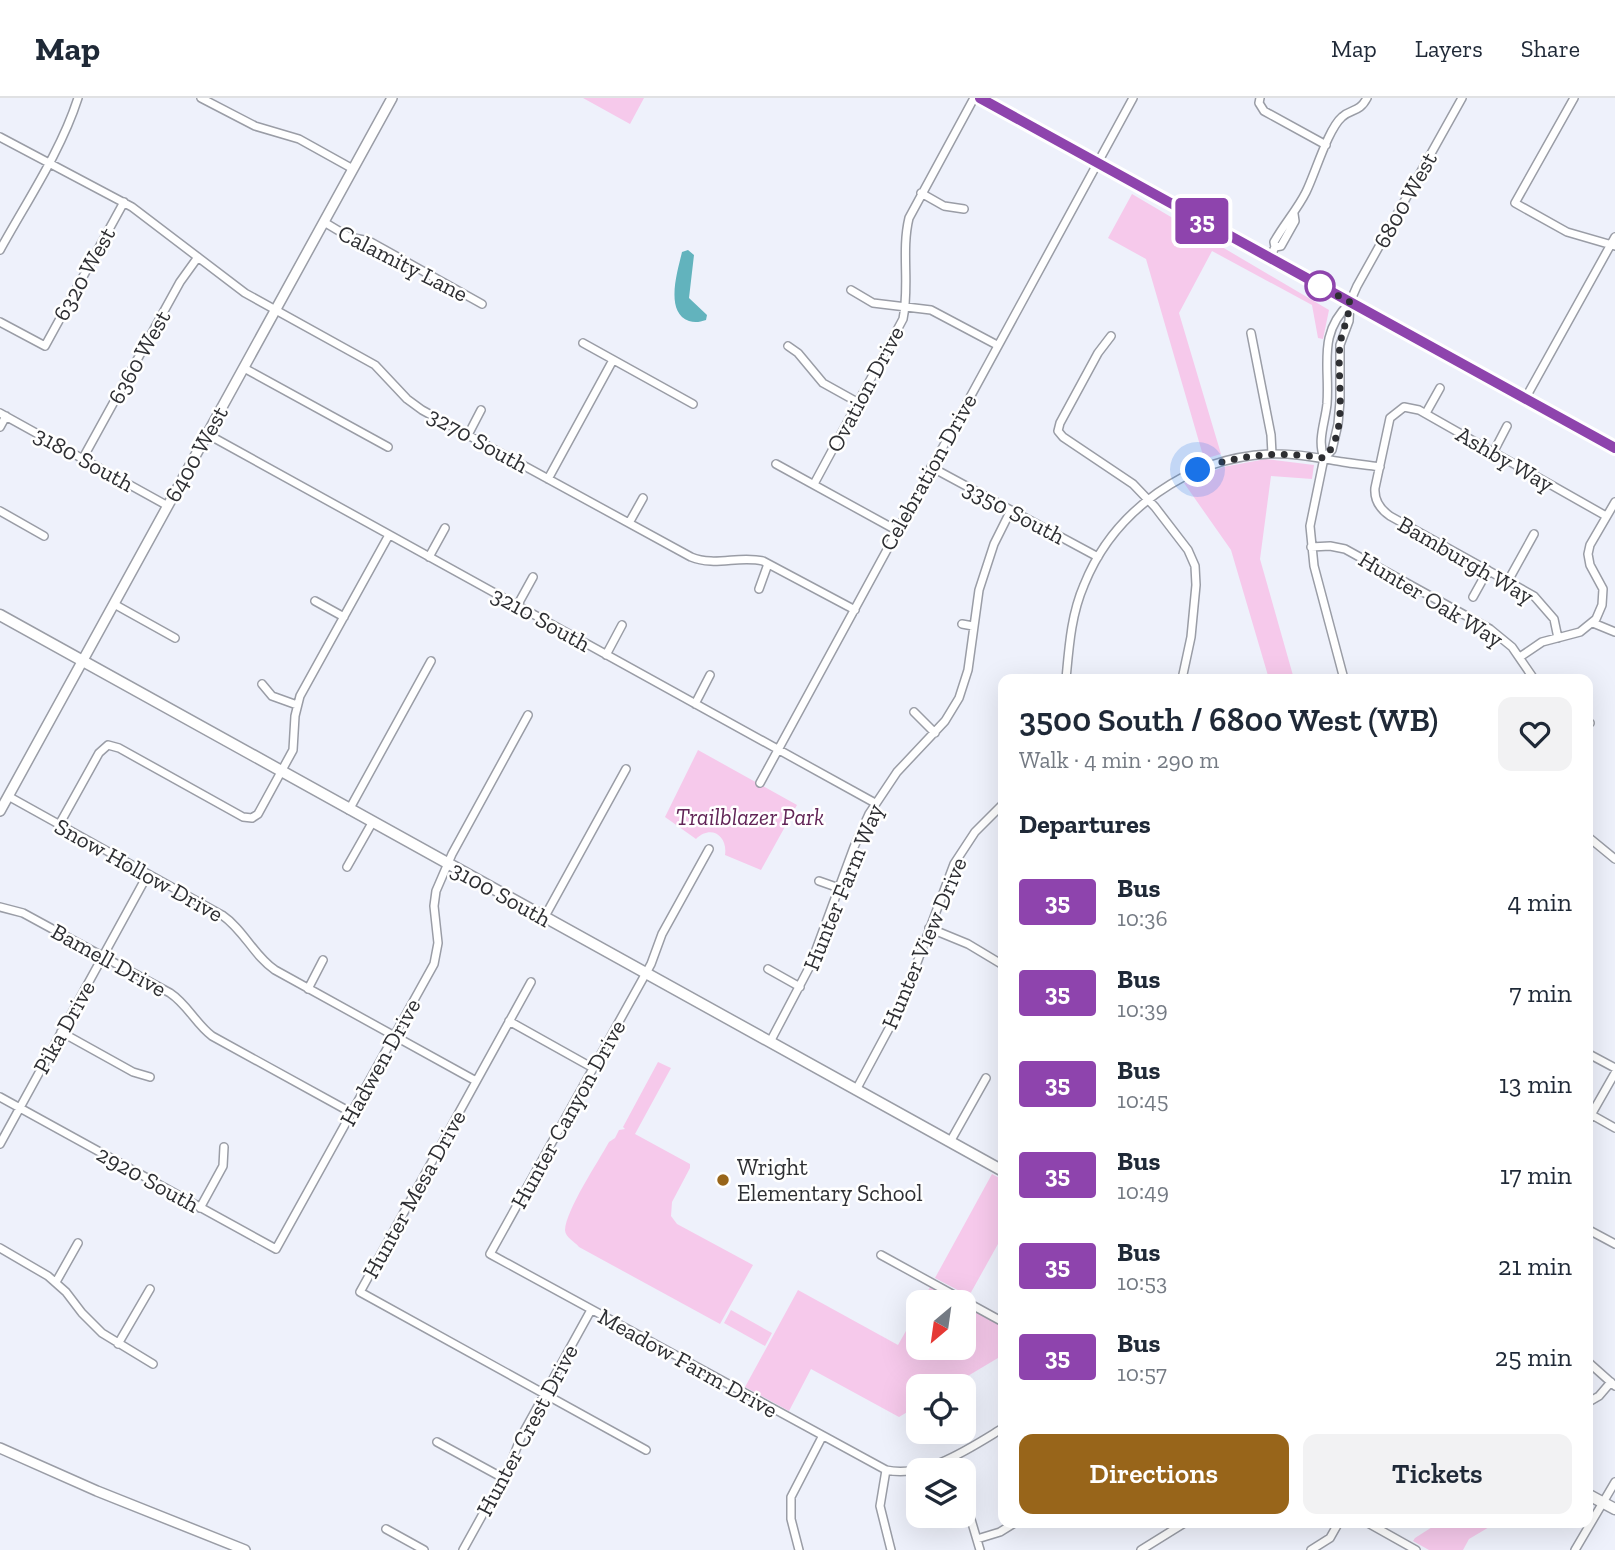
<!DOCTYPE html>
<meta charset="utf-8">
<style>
body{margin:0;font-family:"Zilla Slab",serif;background:#f2f2f3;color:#1f2937;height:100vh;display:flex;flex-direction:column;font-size:26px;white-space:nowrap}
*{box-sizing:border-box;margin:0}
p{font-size:23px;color:#747a83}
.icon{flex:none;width:38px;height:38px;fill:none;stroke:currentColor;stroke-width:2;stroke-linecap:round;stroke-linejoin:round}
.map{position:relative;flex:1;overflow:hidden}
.side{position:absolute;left:998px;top:576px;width:595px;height:854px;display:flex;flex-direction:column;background:#fff;border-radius:14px;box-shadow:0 7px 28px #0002}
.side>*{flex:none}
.badge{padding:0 14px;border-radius:5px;font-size:24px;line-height:46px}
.needle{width:46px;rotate:209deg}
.tools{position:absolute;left:906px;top:1192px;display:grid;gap:14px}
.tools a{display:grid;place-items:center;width:70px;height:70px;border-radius:14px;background:#fff;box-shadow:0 7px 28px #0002;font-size:35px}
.you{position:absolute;width:35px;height:35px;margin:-18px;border:5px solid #fff;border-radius:50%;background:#1a73e8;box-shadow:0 0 0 10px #1a73e833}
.map>.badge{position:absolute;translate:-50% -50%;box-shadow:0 0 0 4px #fff}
h2{padding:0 21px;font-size:26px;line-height:63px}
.round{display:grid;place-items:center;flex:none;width:74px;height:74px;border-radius:14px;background:#f2f2f3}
.headline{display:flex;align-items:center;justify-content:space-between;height:119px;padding:0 21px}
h1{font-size:33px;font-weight:600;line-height:52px}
.primary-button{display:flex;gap:14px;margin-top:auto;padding:14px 21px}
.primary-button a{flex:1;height:80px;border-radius:14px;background:#98651a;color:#fff;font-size:28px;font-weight:600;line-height:80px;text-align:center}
.primary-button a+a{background:#f2f2f3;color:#1f2937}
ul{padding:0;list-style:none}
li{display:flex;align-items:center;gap:21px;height:91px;padding:0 21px}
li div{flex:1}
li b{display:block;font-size:26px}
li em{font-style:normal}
li .badge{min-width:77px;font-weight:700;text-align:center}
header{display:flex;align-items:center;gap:42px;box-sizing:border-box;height:98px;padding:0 35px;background:#fff;border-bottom:2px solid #e0e1e3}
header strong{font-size:33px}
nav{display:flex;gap:38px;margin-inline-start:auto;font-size:24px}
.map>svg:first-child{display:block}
</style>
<header>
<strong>Map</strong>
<nav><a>Map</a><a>Layers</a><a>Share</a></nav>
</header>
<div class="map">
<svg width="1615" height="1452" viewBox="0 0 1615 1452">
<rect width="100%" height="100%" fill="#eef1fb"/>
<path fill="#f6c9eb" d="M583 0H644L630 26Z
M1132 96 1329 212 1323 241 1318 240 1312 207 1212 153 1179 215 1221 356 1204 361 1146 161 1108 140Z
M1266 361 1314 367 1312 381 1271 378 1260 461 1294 581H1269L1231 452 1184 385 1223 369Z
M698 652 797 707 761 772 725 757C728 738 711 726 696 741L665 719Z
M658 964 671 970 635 1036 690 1066V1070L672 1104 671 1118 677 1126 753 1167 720 1226 579 1149C575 1144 565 1139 565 1132 566 1112 598 1064 609 1044L615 1040 619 1032 625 1031 623 1029Z
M992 1076 1003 1082V1137L969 1198 935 1180Z
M930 1189 958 1204H922Z
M798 1192 898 1247 919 1210V1250H964V1207L1003 1228V1257L951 1288H919V1307L899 1319 811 1271 789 1313 745 1289Z
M731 1212 772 1235 765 1248 724 1225Z
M1440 1424H1496V1425L1469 1441 1463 1452H1429L1413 1443 1415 1440Z"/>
<path fill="#62b3bd" d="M688 152 694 157 689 200 707 217 706 222C700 224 695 225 689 223 664 214 678 172 682 154Z"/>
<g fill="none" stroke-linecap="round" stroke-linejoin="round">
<defs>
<path id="minor" d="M201 0 255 28 299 41 353 71
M1260 0 1259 5 1264 13 1326 47
M1574 0 1515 105 1567 134 1615 148
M0 39 132 109 245 195 375 267 407 301 422 312 691 459C715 469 739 457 763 463L855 512
M921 95 944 108 964 111
M324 124 349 139 369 143 482 206
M1275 149 1281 148 1295 123 1294 116
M0 152C27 103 61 53 78 0
M1270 160 1275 149 1274 144C1284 126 1297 112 1306 94 1315 76 1328 31 1342 19 1352 10 1359 15 1367 0
M851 192 873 205 931 212 997 247
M0 224 45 248 124 104
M1251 235 1271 337 1272 356
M1111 238 1098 255 1060 325 1058 333 1063 339 1133 386 1155 409 1188 452 1195 468 1196 487 1191 539 1182 581
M583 245 693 306
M788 248 798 255 823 285 859 305
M244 270 388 349
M1525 301 1615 139
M0 315 168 408
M1426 315 1440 290
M0 329 6 318
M207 336 875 705
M468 337 481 312
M1494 353 1507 328
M83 360 180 184 198 159
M1324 360C1317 342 1325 325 1327 306 1330 267 1317 236 1350 205
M776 366 896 432
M931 369 1098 459
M548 381 613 262
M814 386 903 221C910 188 901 153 909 120L974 0
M0 413 44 438
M629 425 643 400
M1311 449 1330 448 1345 451 1490 531 1512 549 1534 581
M429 459 445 430
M1508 483 1534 436
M759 491 768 466
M1473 499 1488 472
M315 503 344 519
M114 506 175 540
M517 508 533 479
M1593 525 1615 534
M962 526 973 528
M1558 540 1554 521 1534 498 1390 418C1380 411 1374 402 1375 390L1390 320 1404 309 1419 312 1606 418
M606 557 622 527
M1520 559 1542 544 1580 534 1596 521 1602 507 1603 491 1590 467 1588 456 1590 447 1615 404
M1066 581C1069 549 1071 517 1084 487 1114 412 1188 360 1269 356 1295 355 1318 360 1343 364 1355 366 1368 367 1380 369
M1344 581 1314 468 1310 428 1324 360 1332 352 1338 326 1340 303V247L1349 223 1350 204 1357 188 1462 0
M262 586 272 598 297 607
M695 606 710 577
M914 614 935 635
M1587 625H1590
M760 685 1133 0
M8 698 222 817C244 832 254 858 275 872L476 983
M349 712 431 563
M59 727 99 655 108 647 119 650 243 719 252 720 258 716 293 652 295 618 300 598 389 437
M1587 738 1615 761
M709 751 662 836 651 866 490 1156 886 1372C925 1381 970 1350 1003 1330
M347 769 372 725
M819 783 839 790
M0 809 23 815 170 895C187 906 196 926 212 938L352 1015
M544 820 626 671
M929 830 968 846 1003 867
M768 871 800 889
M531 884 360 1194 646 1352
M308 891 323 862
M509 923 593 970
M61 934 133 974 150 979
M770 944 810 868 854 749 869 716 897 674 945 623 959 600 968 572 979 492 994 446 1011 412
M1587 955 1615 970
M856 992 900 910 954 766 975 734 1003 706
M0 999 276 1151 434 866 438 845 434 808 436 793 452 756 528 617
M1592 1017 1615 1030
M1587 1024 1615 975
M950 1044 986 980
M0 1046 148 776
M200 1110 223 1068 224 1049
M1587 1131 1615 1146
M0 1150 48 1178 66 1194 82 1215 102 1235 153 1266
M881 1157 1003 1224
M56 1184 78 1145
M118 1246 150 1191
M1587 1263 1615 1288
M1587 1305 1599 1298 1611 1284
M437 1344 503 1380
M952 1360 957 1372
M886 1372 880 1408 891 1452
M964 1398 980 1452
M1366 1424 1416 1452
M386 1431 424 1452
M977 1441 1000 1434 1016 1424
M463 1452 510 1367 521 1339 591 1212
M799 1452 791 1421V1399L822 1339
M1141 1452 1186 1424
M1311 1452 1330 1440 1339 1424
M1575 1452 1615 1384"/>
<path id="tertiary" d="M0 713 392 0
M0 1350 97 1393 245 1452"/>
<path id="secondary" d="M0 517 1003 1073
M1587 1396 1615 1411"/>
<path id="primary" d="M980 0 1615 350"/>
</defs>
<use href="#minor" stroke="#9a9da6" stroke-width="10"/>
<use href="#tertiary" stroke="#9a9da6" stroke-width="12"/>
<use href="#secondary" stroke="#9a9da6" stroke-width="13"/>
<use href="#primary" stroke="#9a9da6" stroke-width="14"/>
<use href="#minor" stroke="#fff" stroke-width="7"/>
<use href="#tertiary" stroke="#fff" stroke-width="9"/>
<use href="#secondary" stroke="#fff" stroke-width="10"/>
<use href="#primary" stroke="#fff" stroke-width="10"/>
</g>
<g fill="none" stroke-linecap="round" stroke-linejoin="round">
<defs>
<path id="line" d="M980 0 1615 350"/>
</defs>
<use href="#line" stroke="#fff" stroke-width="16"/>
<use href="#line" stroke="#8e44ad" stroke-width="10"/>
<path stroke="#2e2f33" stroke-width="7" stroke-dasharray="0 12.6" d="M1198 372C1239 356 1280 353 1324 360 1350 334 1336 281 1340 247 1342 232 1349 220 1350 204L1315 185 1320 188"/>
</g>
<circle fill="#fff" stroke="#8e44ad" stroke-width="3.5" cx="1320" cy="188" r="14"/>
<circle fill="#98651a" stroke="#fff" stroke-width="2.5" cx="723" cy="1082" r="7"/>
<g text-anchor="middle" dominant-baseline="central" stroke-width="5" stroke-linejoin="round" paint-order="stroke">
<g font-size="23" fill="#2e2f33" stroke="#fff">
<text transform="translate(1405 102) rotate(-61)">6800 West</text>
<text transform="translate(403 165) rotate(27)">Calamity Lane</text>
<text transform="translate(84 176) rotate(-61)">6320 West</text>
<text transform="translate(139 259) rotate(-61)">6360 West</text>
<text transform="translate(865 291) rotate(-62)">Ovation Drive</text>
<text transform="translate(478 342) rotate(29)">3270 South</text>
<text transform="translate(196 356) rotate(-61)">6400 West</text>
<text transform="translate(84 361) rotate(29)">3180 South</text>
<text transform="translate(1505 361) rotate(30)">Ashby Way</text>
<text transform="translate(928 374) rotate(-61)">Celebration Drive</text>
<text transform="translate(1014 414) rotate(28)">3350 South</text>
<text transform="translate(1466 462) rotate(30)">Bamburgh Way</text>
<text transform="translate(1431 501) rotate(31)">Hunter Oak Way</text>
<text transform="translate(541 521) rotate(29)">3210 South</text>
<text transform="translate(139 772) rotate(29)">Snow Hollow Drive</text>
<text transform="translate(843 789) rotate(-68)">Hunter Farm Way</text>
<text transform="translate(501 796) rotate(29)">3100 South</text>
<text transform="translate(924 845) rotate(-67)">Hunter View Drive</text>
<text transform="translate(109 862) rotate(29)">Bamell Drive</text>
<text transform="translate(64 929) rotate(-61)">Pika Drive</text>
<text transform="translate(380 964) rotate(-61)">Hadwen Drive</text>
<text transform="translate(568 1016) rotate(-61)">Hunter Canyon Drive</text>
<text transform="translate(148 1081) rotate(29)">2920 South</text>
<text transform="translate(414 1096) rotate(-61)">Hunter Mesa Drive</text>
<text transform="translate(688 1265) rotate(29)">Meadow Farm Drive</text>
<text transform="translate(527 1332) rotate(-62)">Hunter Crest Drive</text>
</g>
<g font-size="23" font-style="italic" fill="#622557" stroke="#fff">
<text x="750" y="719">Trailblazer Park</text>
</g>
<g font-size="23" fill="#2e2f33" stroke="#fff" text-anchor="start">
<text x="737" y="1069">Wright<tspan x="737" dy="26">Elementary School</tspan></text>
</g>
</g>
</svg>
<div class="tools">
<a><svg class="needle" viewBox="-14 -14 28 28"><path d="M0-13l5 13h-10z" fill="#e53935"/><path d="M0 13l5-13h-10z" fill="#747a83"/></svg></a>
<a><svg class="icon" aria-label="locate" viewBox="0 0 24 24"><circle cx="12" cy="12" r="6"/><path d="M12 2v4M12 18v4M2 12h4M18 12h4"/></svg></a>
<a><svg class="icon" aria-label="layers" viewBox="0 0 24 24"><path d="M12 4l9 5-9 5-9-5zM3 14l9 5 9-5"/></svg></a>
</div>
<div class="you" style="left:1198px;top:372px"></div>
<b class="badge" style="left:1202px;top:123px;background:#8e44ad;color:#fff">35</b>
<section class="side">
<div class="headline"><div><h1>3500 South / 6800 West (WB)</h1><p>Walk · 4 min · 290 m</p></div><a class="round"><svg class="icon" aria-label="heart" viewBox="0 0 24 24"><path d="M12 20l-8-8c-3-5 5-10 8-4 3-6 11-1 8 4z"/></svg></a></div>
<h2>Departures</h2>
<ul>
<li><span class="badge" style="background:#8e44ad;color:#fff">35</span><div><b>Bus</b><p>10:36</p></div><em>4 min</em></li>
<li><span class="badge" style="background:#8e44ad;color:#fff">35</span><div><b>Bus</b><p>10:39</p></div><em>7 min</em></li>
<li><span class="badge" style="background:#8e44ad;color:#fff">35</span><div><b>Bus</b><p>10:45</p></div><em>13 min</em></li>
<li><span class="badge" style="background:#8e44ad;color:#fff">35</span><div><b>Bus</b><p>10:49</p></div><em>17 min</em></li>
<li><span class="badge" style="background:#8e44ad;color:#fff">35</span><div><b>Bus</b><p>10:53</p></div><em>21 min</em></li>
<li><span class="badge" style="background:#8e44ad;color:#fff">35</span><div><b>Bus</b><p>10:57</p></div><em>25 min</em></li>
</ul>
<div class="primary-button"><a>Directions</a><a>Tickets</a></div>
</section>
</div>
